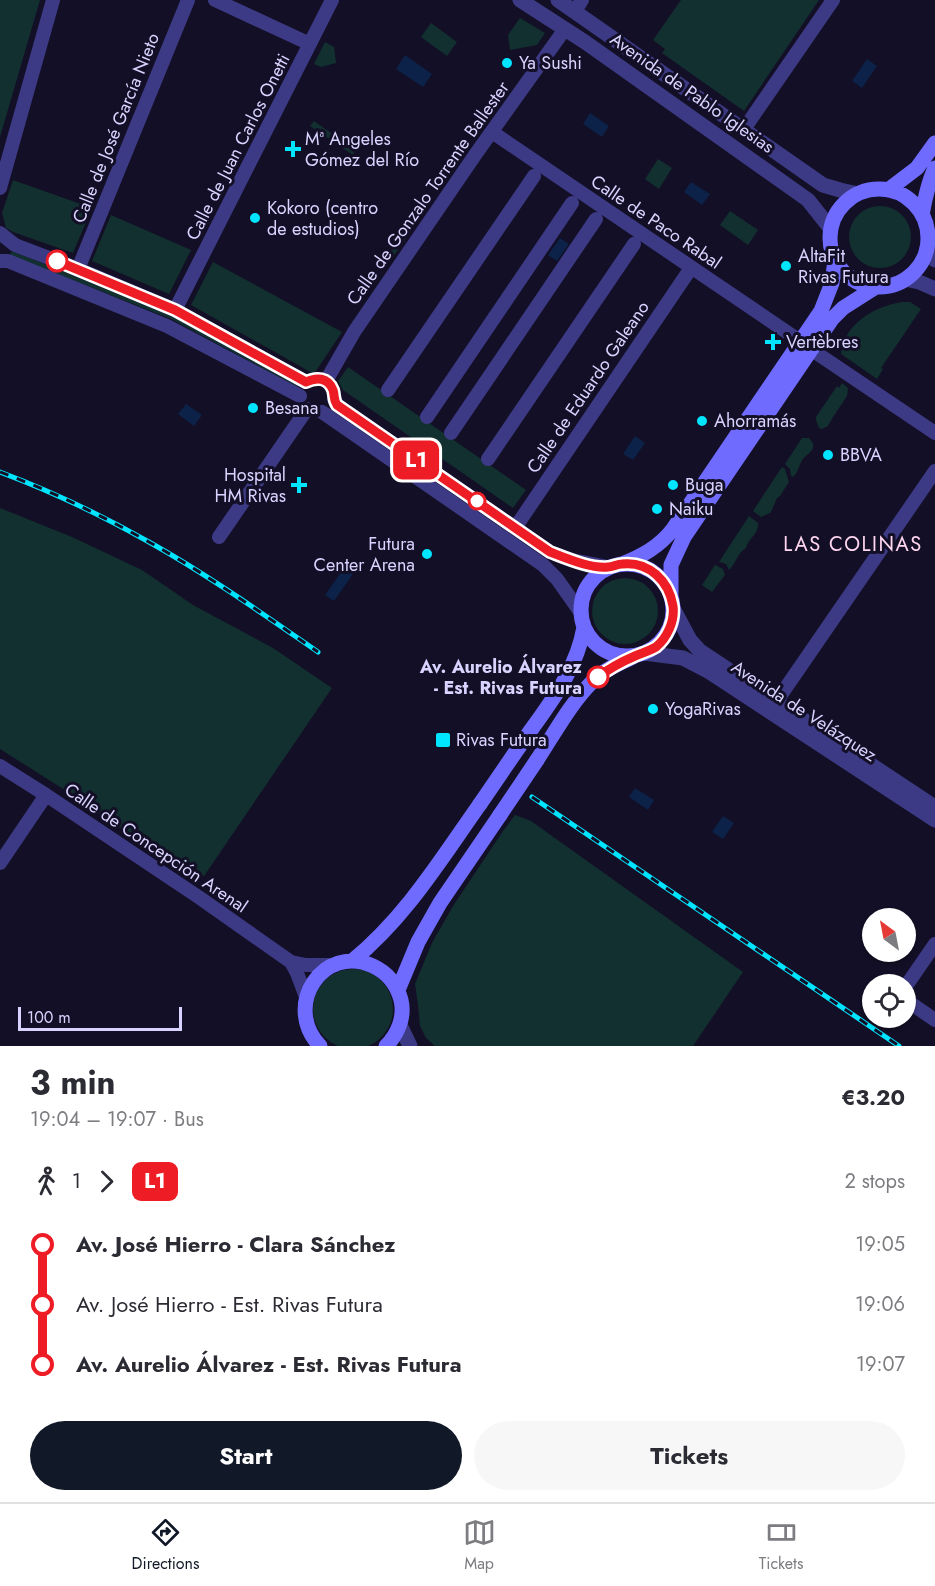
<!DOCTYPE html>
<meta charset="utf-8">
<style>
body{margin:0;font-family:Jost,sans-serif;background:#f7f7f7;color:#2b2b33;height:100vh;display:flex;flex-direction:column;font-size:22px;white-space:nowrap}
*{box-sizing:border-box;margin:0}
p{font-size:20px;color:#7c7c81}
.icon{flex:none;width:33px;height:33px;fill:none;stroke:currentColor;stroke-width:2;stroke-linecap:round;stroke-linejoin:round}
.map{position:relative;height:1046px;overflow:hidden}
.details{display:flex;flex-direction:column;background:#fff;flex:1}
.details>*{flex:none}
.badge{padding:0 12px;border-radius:9px;font-size:21px;line-height:39px}
.needle{width:39px;rotate:328deg}
.controls{position:absolute;left:862px;top:908px;display:grid;gap:12px}
.controls a{display:grid;place-items:center;width:54px;height:54px;border-radius:50%;background:#fff;box-shadow:0 2px 4px #0004;font-size:30px}
.scale{position:absolute;left:18px;bottom:15px;width:164px;box-sizing:border-box;padding-left:6px;border:3px solid #d9d4ff;border-top:0;font-size:16px;line-height:21px;white-space:nowrap;color:#d9d4ff;-webkit-text-stroke:4px #130f26;paint-order:stroke}
.map>.badge{position:absolute;translate:-50% -50%;box-shadow:0 0 0 3px #fff}
.legs{display:flex;align-items:center;gap:9px;height:66px;padding:0 30px;font-size:20px}
.legs p{margin-inline-start:auto}
.overview{display:flex;align-items:center;justify-content:space-between;height:102px;padding:0 30px}
h1{font-size:33px;font-weight:700;line-height:45px}
.action{display:flex;gap:12px;margin-top:auto;padding:12px 30px}
.action a{flex:1;height:69px;border-radius:36px;background:#111827;color:#fff;font-size:24px;font-weight:700;line-height:69px;text-align:center}
.action a+a{background:#f7f7f7;color:#2b2b33}
ul{padding:0 30px;list-style:none}
li{display:flex;align-items:center;gap:21px;height:60px;font-size:22px}
li i{display:grid;place-items:center;width:9px;height:100%;margin:0 8px;background:currentColor}
li i::after{content:'';width:15px;height:15px;margin:-8px;border:4px solid;border-radius:50%;background:#fff}
li p{margin-inline-start:auto}
li:first-child i{background:linear-gradient(#0000 50%,currentColor 0)}
li:last-child i{background:linear-gradient(currentColor 50%,#0000 0)}
.menu{display:flex;justify-content:space-around;align-items:center;height:84px;border-top:2px solid #e1e1e2;background:#fff;font-size:16px;color:#7c7c81}
.menu a{display:grid;justify-items:center;gap:3px}
.menu .selected{color:#111827}
.map>svg:first-child{display:block}
</style>
<div class="map">
<svg width="935" height="1046" viewBox="0 0 935 1046">
<rect width="100%" height="100%" fill="#130f26"/>
<path fill="#12302f" d="M0 0H40L0 137Z
M681 0H819L744 111 662 53 665 49 653 40Z
M520 18 545 33 537 45 510 50 508 35Z
M431 23 457 42 447 56 421 37Z
M325 42 334 47 336 63 321 67 314 64Z
M314 121 355 150 353 155 310 126Z
M658 159 672 168 659 189 645 179Z
M13 180 92 208 73 253 13 232 6 228 2 213Z
M849 237a31 31 0 1 1 62 0a31 31 0 1 1-62 0Z
M421 208 425 211 390 261 386 258Z
M730 211 758 230 748 245 720 225Z
M111 215 191 250 169 294 92 261Z
M11 252H14L172 315 299 383 297 387 171 319 12 256 10 254Z
M213 262 342 332 314 374 191 305Z
M902 302H910L921 309 881 368 883 369 877 379 841 354C842 350 842 345 844 341 855 317 879 306 902 302Z
M348 367 526 490 513 508 343 390 338 381Z
M842 383 848 388 847 396 833 417 828 426 822 429 819 428 816 420V417L837 386 839 388Z
M802 438H809C812 442 814 443 813 448 811 453 806 455 803 459 798 466 799 472 793 477L791 476 790 469 785 464Z
M782 467 785 469 789 482 780 496 777 498 772 510 770 513 761 517 753 511Z
M0 508 72 537 142 570 193 605 273 648 332 688 204 876 198 872 194 878 60 787 0 749Z
M749 516 758 523C759 535 748 538 746 548 737 553 736 564 729 570L726 564 719 562Z
M715 565 723 569 725 575 712 592 702 585Z
M592 611a33 33 0 1 1 66 0a33 33 0 1 1-66 0Z
M515 815 531 821 743 972 693 1046H435L426 1038 420 1026 418 1005 415 984 432 943 453 906 503 831Z
M313 1009a40 40 0 1 1 80 0a40 40 0 1 1-80 0Z"/>
<path fill="#0c2248" d="M405 55 432 74 423 87 396 69Z
M867 59 877 66 862 88 852 81Z
M590 113 609 126 602 137 583 124Z
M691 182 710 194 702 205 684 192Z
M560 238 569 244 557 261 548 255Z
M186 404 202 415 194 426 178 414Z
M635 436 645 443 633 460 623 454Z
M344 568 353 574 334 601 325 595Z
M635 788 654 800 648 810 629 797Z
M723 816 734 823 723 839 712 832Z"/>
<g fill="none" stroke-linecap="round" stroke-linejoin="round">
<path stroke="#3d3a85" stroke-width="14" d="M215 0 310 44
M575 11 582 0
M744 129 833 0
M492 132 800 341
M0 188 53 0
M0 233 15 245 78 269 175 310 306 382
M0 261H8L167 326 300 396
M78 269 188 0
M175 310 332 0
M812 350 935 433
M326 381 354 332 475 155 565 29
M388 390 534 176
M334 399 337 405 550 552 572 560 608 567
M322 412 543 565 557 579 581 613
M427 417 572 203
M451 433 596 219
M488 459 634 244
M515 528 691 268
M219 537 307 409
M776 702 935 471
M0 766 46 795 200 898 291 962 306 965H334
M0 863 46 795
M291 962 297 973 306 997
M906 986 935 944
M906 1000 935 1020"/>
<path stroke="#3d3a85" stroke-width="15" d="M520 0 585 42 808 200 831 229
M558 0 823 185 840 190 858 194
M927 248 935 260
M905 279 919 282 935 289
M674 610 690 640 700 651 933 806
M644 653 683 658 708 671 935 820
M400 1025 410 1046"/>
<path stroke="#6f6bff" stroke-width="15" d="M830 238a49 49 0 1 1 98 0a49 49 0 1 1-98 0Z
M888 190 917 168 935 143
M922 215C925 198 928 183 935 168
M581 610a46 46 0 1 1 92 0a46 46 0 1 1-92 0Z
M622 564C642 556 659 547 673 529L821 311 832 283 835 260
M671 594V565L684 537 832 319 843 308 876 287
M519 747C545 709 576 674 584 627
M537 760C554 734 570 704 592 682 603 670 618 664 633 657
M352 961C406 917 441 859 480 804
M398 990 418 942 440 903 500 815
M320 1046C282 1006 323 943 373 966 388 973 397 985 401 1000 405 1017 398 1034 386 1046"/>
<defs>
<path id="rail" d="M0 472C51 491 101 515 149 542 208 575 263 614 318 652
M532 797 899 1046"/>
</defs>
<use href="#rail" stroke="#00e5ff" stroke-width="5"/>
<use href="#rail" stroke="#130f26" stroke-width="3" stroke-dasharray="9" stroke-linecap="butt"/>
<path stroke="#6f6bff" stroke-width="15" d="M480 804 519 747
M500 815 537 760"/>
</g>
<g fill="none" stroke-linecap="round" stroke-linejoin="round">
<defs>
<path id="line-1" d="M57 261 175 310 306 382C316 377 328 377 333 390 335 396 333 399 337 405L550 552C566 558 591 569 608 567 613 567 617 564 622 564 649 561 669 581 673 606 675 621 667 638 656 647 649 651 642 653 635 656 621 662 610 668 598 677"/>
</defs>
<use href="#line-1" stroke="#fff" stroke-width="14"/>
<use href="#line-1" stroke="#ee1c25" stroke-width="9"/>
</g>
<g fill="#00e5ff" stroke="#130f26" stroke-width="2">
<circle cx="507" cy="63" r="6"/>
<path d="M290 140h6v6h6v6h-6v6h-6v-6h-6v-6h6z"/>
<circle cx="255" cy="218" r="6"/>
<circle cx="786" cy="266" r="6"/>
<path d="M770 333h6v6h6v6h-6v6h-6v-6h-6v-6h6z"/>
<circle cx="253" cy="408" r="6"/>
<circle cx="702" cy="421" r="6"/>
<circle cx="828" cy="455" r="6"/>
<path d="M296 476h6v6h6v6h-6v6h-6v-6h-6v-6h6z"/>
<circle cx="673" cy="485" r="6"/>
<circle cx="657" cy="509" r="6"/>
<circle cx="427" cy="554" r="6"/>
<circle cx="653" cy="709" r="6"/>
<rect x="435" y="732" width="16" height="16" rx="3"/>
</g>
<g fill="#fff" stroke="#ee1c25" stroke-width="3">
<circle cx="57" cy="261" r="10"/>
<circle cx="477" cy="501" r="8"/>
<circle cx="598" cy="677" r="10"/>
</g>
<g text-anchor="middle" dominant-baseline="central" stroke-width="6" stroke-linejoin="round" paint-order="stroke">
<g font-size="18" fill="#d9d4ff" stroke="#130f26" text-anchor="start">
<text x="519" y="63">Ya Sushi</text>
<text x="305" y="139">Mª Angeles<tspan x="305" dy="21">Gómez del Río</tspan></text>
<text x="267" y="208">Kokoro (centro<tspan x="267" dy="21">de estudios)</tspan></text>
<text x="798" y="256">AltaFit<tspan x="798" dy="21">Rivas Futura</tspan></text>
<text x="786" y="342">Vertèbres</text>
<text x="265" y="408">Besana</text>
<text x="714" y="421">Ahorramás</text>
<text x="840" y="455">BBVA</text>
<text x="286" y="475" text-anchor="end">Hospital<tspan x="286" dy="21">HM Rivas</tspan></text>
<text x="685" y="485">Buga</text>
<text x="669" y="509">Naiku</text>
<text x="415" y="544" text-anchor="end">Futura<tspan x="415" dy="21">Center Arena</tspan></text>
<text x="665" y="709">YogaRivas</text>
<text x="456" y="740">Rivas Futura</text>
</g>
<g font-size="18" fill="#d9d4ff" stroke="#130f26">
<text transform="translate(692 93) rotate(35)">Avenida de Pablo Iglesias</text>
<text transform="translate(116 128) rotate(-68)">Calle de José García Nieto</text>
<text transform="translate(238 147) rotate(-63)">Calle de Juan Carlos Onetti</text>
<text transform="translate(428 193) rotate(-55)">Calle de Gonzalo Torrente Ballester</text>
<text transform="translate(656 222) rotate(34)">Calle de Paco Rabal</text>
<text transform="translate(588 387) rotate(-56)">Calle de Eduardo Galeano</text>
<text transform="translate(804 711) rotate(33)">Avenida de Velázquez</text>
<text transform="translate(156 848) rotate(34)">Calle de Concepción Arenal</text>
</g>
<g font-size="18" font-weight="bold" fill="#d9d4ff" stroke="#130f26" text-anchor="end">
<text x="582" y="667">Av. Aurelio Álvarez<tspan x="582" dy="21">- Est. Rivas Futura</tspan></text>
</g>
<g font-size="20" letter-spacing="1.5" fill="#ffd6f0" stroke="#130f26">
<text x="853" y="544">LAS COLINAS</text>
</g>
</g>
</svg>
<div class="controls">
<a><svg class="needle" viewBox="-14 -14 28 28"><path d="M0-13l5 13h-10z" fill="#e53935"/><path d="M0 13l5-13h-10z" fill="#7c7c81"/></svg></a>
<a><svg class="icon" aria-label="locate" viewBox="0 0 24 24"><circle cx="12" cy="12" r="6"/><path d="M12 2v4M12 18v4M2 12h4M18 12h4"/></svg></a>
</div>
<div class="scale">100 m</div>
<b class="badge" style="left:416px;top:460px;background:#ee1c25;color:#fff">L1</b>
</div>
<section class="details">
<div class="overview"><div><h1>3 min</h1><p>19:04 – 19:07 · Bus</p></div><b>€3.20</b></div>
<div class="legs"><svg class="icon" aria-label="walk" viewBox="0 0 24 24"><circle cx="13" cy="4" r="2"/><path d="M13 8l-2 6 4 7M11 14l-3 7M7 12l3-4h3l4 4"/></svg>1<svg class="icon" aria-label="forward" viewBox="0 0 24 24"><path d="M9 5l7 7-7 7"/></svg><b class="badge" style="background:#ee1c25;color:#fff">L1</b><p>2 stops</p></div>
<ul>
<li><i style="color:#ee1c25"></i><b>Av. José Hierro - Clara Sánchez</b><p>19:05</p></li>
<li><i style="color:#ee1c25"></i><span>Av. José Hierro - Est. Rivas Futura</span><p>19:06</p></li>
<li><i style="color:#ee1c25"></i><b>Av. Aurelio Álvarez - Est. Rivas Futura</b><p>19:07</p></li>
</ul>
<div class="action"><a>Start</a><a>Tickets</a></div>
</section>
<nav class="menu">
<a class="selected"><svg class="icon" aria-label="directions" viewBox="0 0 24 24"><path d="M12 3l9 9-9 9-9-9zM9 14v-3h6M13 9l2 2-2 2"/></svg>Directions</a>
<a><svg class="icon" aria-label="map" viewBox="0 0 24 24"><path d="M3 6l6-2 6 2 6-2v14l-6 2-6-2-6 2zM9 4v14M15 6v14"/></svg>Map</a>
<a><svg class="icon" aria-label="tickets" viewBox="0 0 24 24"><path d="M3 7h18v10H3zM15 7v10"/></svg>Tickets</a>
</nav>
